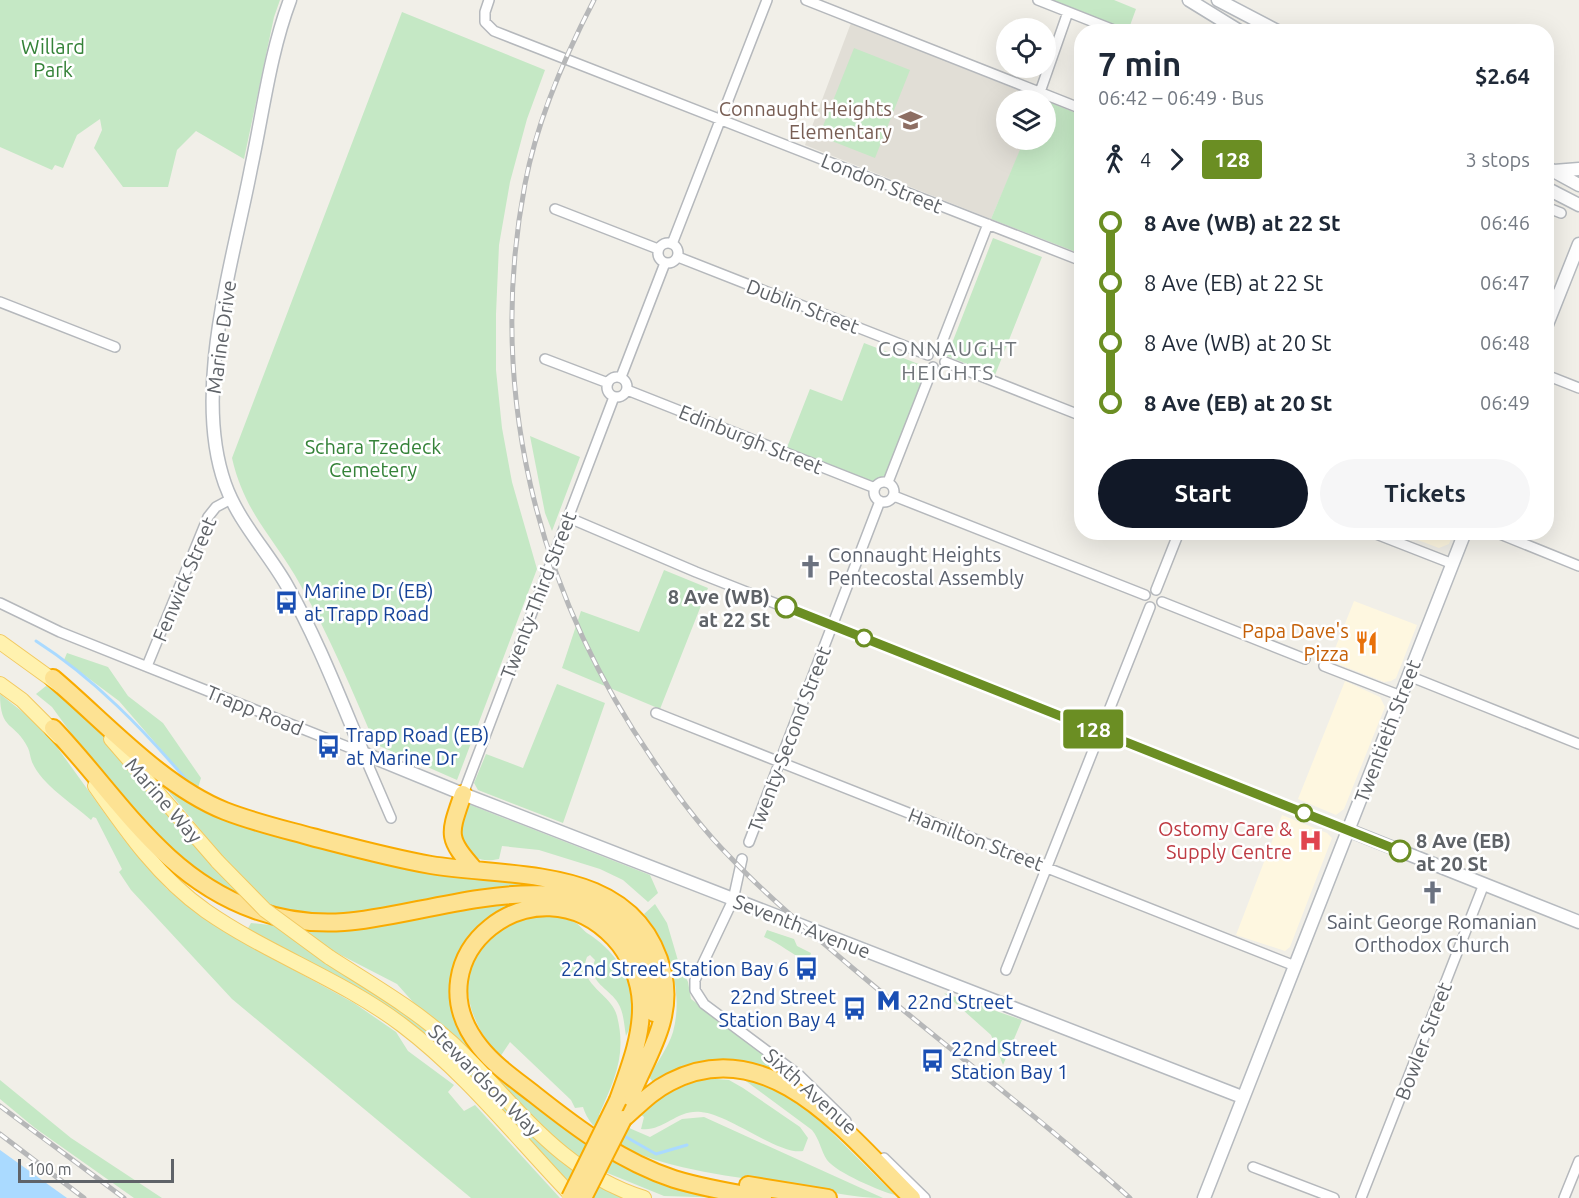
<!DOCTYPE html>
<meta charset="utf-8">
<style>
body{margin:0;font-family:Ubuntu,sans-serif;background:#f6f6f7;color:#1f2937;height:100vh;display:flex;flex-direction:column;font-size:22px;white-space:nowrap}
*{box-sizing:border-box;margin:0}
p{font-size:20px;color:#747a83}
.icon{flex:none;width:33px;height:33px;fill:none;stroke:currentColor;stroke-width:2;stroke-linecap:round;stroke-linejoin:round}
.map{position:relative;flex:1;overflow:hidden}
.drawer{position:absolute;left:1074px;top:24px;width:480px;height:516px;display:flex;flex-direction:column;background:#fff;border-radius:24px;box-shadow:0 6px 24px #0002}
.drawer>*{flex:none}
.badge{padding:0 12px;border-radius:4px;font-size:21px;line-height:39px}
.tools{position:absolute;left:996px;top:18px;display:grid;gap:12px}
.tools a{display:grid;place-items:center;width:60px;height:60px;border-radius:50%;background:#fff;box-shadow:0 6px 24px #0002;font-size:30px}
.scale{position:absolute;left:18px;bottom:15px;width:156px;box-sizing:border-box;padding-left:6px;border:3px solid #5f6368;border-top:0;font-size:16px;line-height:21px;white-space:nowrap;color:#5f6368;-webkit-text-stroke:4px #fff;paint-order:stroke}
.map>.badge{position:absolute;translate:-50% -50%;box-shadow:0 0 0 3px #fff}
.legs{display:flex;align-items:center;gap:9px;height:66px;padding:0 24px;font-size:20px}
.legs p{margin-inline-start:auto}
.summary{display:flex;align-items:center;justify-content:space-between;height:102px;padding:0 24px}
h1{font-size:33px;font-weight:600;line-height:45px}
.button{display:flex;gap:12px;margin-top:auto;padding:12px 24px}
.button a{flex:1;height:69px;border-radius:36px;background:#111827;color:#fff;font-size:24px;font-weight:600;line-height:69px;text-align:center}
.button a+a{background:#f6f6f7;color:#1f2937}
ul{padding:0 24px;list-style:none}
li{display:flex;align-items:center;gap:21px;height:60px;font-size:22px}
li i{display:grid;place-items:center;width:9px;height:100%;margin:0 8px;background:currentColor}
li i::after{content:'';width:15px;height:15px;margin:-8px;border:4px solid;border-radius:50%;background:#fff}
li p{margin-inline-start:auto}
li:first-child i{background:linear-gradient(#0000 50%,currentColor 0)}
li:last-child i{background:linear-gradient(currentColor 50%,#0000 0)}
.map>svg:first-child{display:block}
</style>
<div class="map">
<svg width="1579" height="1198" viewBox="0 0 1579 1198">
<rect width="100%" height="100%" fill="#f1efe8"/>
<path fill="#fef7e0" d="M1399 533V532L1453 533 1449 544 1439 548Z
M1354 601 1417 625 1396 678 1391 681 1384 682 1330 661Z
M1345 681 1380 697 1385 707 1344 809 1336 815 1298 799Z
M1282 815 1327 833 1332 838 1290 947 1285 951 1236 935Z"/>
<path fill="#e1ded6" d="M851 23 1042 100H1006V140H1025L991 219 805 145Z"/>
<path fill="#c5e8c5" d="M0 0H280L274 17 244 159 196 131 177 150 168 187H123L94 148 102 130 100 119 77 135 63 168 55 165 52 170 0 147Z
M1042 0H1114L1136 9 1128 31H1120Z
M402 12 545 70 527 119 510 182 499 245 496 314V370L502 428 512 482 537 569 457 780 375 744C352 690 330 637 301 586 275 538 245 515 232 458Z
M854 48 910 70 875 158 819 136Z
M1046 101 1081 115V254L991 219 1024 140H1046Z
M993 238 1042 257 995 375 947 356Z
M864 343 929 368 882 487 786 450 810 389 842 401Z
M530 436 580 457 552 531 545 513Z
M664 570 708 588 660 709 562 668 581 611 639 632Z
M67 653 108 667 128 696 163 723 201 778 197 791 119 701 64 660Z
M557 684 605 703 563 823 478 790 474 783 486 754 523 768Z
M46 686C74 694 177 823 203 853L223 857 164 786 209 813 255 829 533 883 534 887 352 915H301L243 900 171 854 89 758 52 707 36 694Z
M0 694 34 721 54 743 122 837 167 889 223 931 354 1003 396 1032 408 1051 454 1085 448 1092 464 1111 475 1105 560 1198H471L232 999 131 890 119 872 122 869 96 818 93 817 91 820C72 803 42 785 32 762 30 757 30 752 28 748 15 721 0 732 0 694Z
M468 804 650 875 658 893 648 902 623 880 600 869 539 850 502 846 499 859C470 865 465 848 457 826Z
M511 902 513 905C486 915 467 933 457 960 448 985 451 1011 464 1035 485 1072 581 1145 621 1165 653 1181 699 1188 734 1198L664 1196 605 1172 577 1158 548 1133 469 1050 413 1002 397 984 333 951 327 961 400 1009 443 1043 560 1161 599 1186 624 1198H582L356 988 247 930 251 923C338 934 426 917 511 902Z
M655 904 667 923 679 964 688 982 691 999 749 1041 780 1069 779 1072C735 1053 694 1061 653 1082L649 1077C657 1062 668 1048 673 1032 684 992 669 945 644 914Z
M545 914C554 916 564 918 572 921 578 923 582 929 587 933 621 954 647 997 626 1036 624 1025 624 1013 618 1003 609 988 586 982 595 960L590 955 587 957C576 984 612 994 617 1016 627 1056 614 1080 599 1115L650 1137 682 1119 704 1117 883 1198C852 1198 823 1190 793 1185 740 1177 600 1166 583 1107L575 1108 571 1100 510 1042 500 1057C468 1023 449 966 495 934 500 930 507 923 514 921 523 917 535 916 545 914Z
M767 930 794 939 797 946 811 953 808 962C792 955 780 943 764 937Z
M944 993 1022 1020 1003 1065 991 1035Z
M706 1078 729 1080 743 1088 800 1127 808 1138 803 1151C778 1155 729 1114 701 1112 677 1109 663 1132 641 1129L644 1117 640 1114C659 1095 681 1087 706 1078Z
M743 1079 762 1082 808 1109 895 1195C880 1191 837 1173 827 1160 821 1151 820 1140 812 1130Z
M0 1080 71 1138 162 1198H134L35 1128 0 1099Z"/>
<path fill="#aadaff" d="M0 1150 67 1198H0Z"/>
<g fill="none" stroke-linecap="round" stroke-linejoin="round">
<path stroke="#aadaff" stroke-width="3" d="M36 641C94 678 144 730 189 783
M626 1137 656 1154 687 1145"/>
<defs>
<path id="street" d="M489 0 485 12V22L494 31 1082 261
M806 0 1082 109
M1038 0 1119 32
M1040 92 1068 12
M1546 207 1561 213
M555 209 658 249
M658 253a10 10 0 1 1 20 0a10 10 0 1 1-20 0Z
M672 244 767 0
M678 257 928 355
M1546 291 1558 296
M0 302 115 347
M939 350 988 224
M545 359 608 383
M945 362 1082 416
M1546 375 1579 388
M607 387a10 10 0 1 1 20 0a10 10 0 1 1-20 0Z
M621 377 665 263
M627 390 875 488
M888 482 933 367
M874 492a10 10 0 1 1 20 0a10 10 0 1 1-20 0Z
M894 496 1145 595
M567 517 696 572 1348 830
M1371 532 1453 564
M1495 532 1579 566
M1156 590 1179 532
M1162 602 1305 659
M0 603 60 632 363 753 391 818
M147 666 208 517 216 507 231 499
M1324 666 1401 696
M1409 676 1579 744
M656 713 1295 966
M463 794 614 397
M749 842 880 501
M742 859 733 900 695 980V990L704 1004 799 1075 846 1121
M1006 970 1150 607
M884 1158 925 1198
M1253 1167 1334 1198
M1361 1198 1484 884
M1564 1198 1579 1161"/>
<path id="secondary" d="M290 0C270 53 263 112 251 168 233 262 192 391 225 484 238 521 267 551 286 584 317 638 339 696 363 753L463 794 1242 1097
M1189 0 1241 32
M1218 0 1279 32
M1546 167 1579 185
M1554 171 1579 169
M1546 188 1579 205
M1546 327 1579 244
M1348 830 1579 922
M1204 1198 1465 532"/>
<path id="primary" d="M0 642 61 686
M0 684 22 700 59 737
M111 739 218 862
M95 786C127 832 159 878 206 911 268 954 341 979 402 1025 468 1075 517 1139 574 1198
M329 957C371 984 415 1009 452 1043 515 1102 557 1171 644 1198"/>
<path id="highway" d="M53 678C105 722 162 786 225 811 253 822 283 829 312 837 351 847 391 858 431 865 517 879 637 864 663 973 676 1028 635 1070 623 1119
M53 728C118 796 162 877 255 910 283 920 315 924 344 922 427 917 579 852 635 940 649 962 656 987 654 1013
M463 794C449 835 446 837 475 870
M618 1100C629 1069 642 1037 641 1004 640 980 630 955 614 938 536 855 407 956 480 1047 495 1066 516 1080 535 1095 578 1129 622 1162 674 1179 703 1188 734 1193 763 1198
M623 1119C639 1105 652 1091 670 1082 769 1030 850 1137 912 1198
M748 1185 828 1198"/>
</defs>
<use href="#street" stroke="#b5b8bc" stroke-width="12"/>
<use href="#secondary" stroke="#b6babf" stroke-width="15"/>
<use href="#primary" stroke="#f2c960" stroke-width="16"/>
<use href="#highway" stroke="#f9ab00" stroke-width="20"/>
<use href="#street" stroke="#fff" stroke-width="9"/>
<use href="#secondary" stroke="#fff" stroke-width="12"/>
<use href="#primary" stroke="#fff2af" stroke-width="14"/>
<use href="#highway" stroke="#fde293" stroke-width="16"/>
<defs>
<path id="rail" d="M594 0C564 58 537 120 525 184 486 389 536 590 653 760 676 794 701 828 730 857 767 896 808 930 849 965 942 1044 1039 1117 1130 1198
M0 1106 124 1198
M0 1134 84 1198"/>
</defs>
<use href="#rail" stroke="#b6b7b8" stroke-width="5"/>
<use href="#rail" stroke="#fff" stroke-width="3" stroke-dasharray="9" stroke-linecap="butt"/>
<defs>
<path id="primary-bridge" d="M218 862 265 910 329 957"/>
<path id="highway-bridge" d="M570 1198 618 1100
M583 1198 623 1119"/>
</defs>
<use href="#primary-bridge" stroke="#f2c960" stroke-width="16" stroke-linecap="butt"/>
<use href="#highway-bridge" stroke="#f9ab00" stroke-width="20" stroke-linecap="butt"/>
<use href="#primary-bridge" stroke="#fff2af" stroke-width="14"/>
<use href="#highway-bridge" stroke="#fde293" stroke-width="16"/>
</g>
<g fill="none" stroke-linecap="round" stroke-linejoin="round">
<defs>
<path id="line-1" d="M786 607 1400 851"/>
</defs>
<use href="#line-1" stroke="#fff" stroke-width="14"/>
<use href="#line-1" stroke="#6b8e23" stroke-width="9"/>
</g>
<defs>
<symbol id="school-bare" viewBox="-9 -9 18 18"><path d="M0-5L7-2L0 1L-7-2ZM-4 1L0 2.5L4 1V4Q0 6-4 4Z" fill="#8d6e63" stroke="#fff" stroke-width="2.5" paint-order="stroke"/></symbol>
<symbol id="church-bare" viewBox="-9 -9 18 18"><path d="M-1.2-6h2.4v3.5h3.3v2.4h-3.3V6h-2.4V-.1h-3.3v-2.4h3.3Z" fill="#6b7280" stroke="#fff" stroke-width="2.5" paint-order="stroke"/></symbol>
<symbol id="bus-bare" viewBox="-9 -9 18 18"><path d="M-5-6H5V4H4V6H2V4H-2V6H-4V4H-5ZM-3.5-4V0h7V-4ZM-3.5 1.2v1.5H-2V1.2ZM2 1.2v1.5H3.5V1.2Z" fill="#1a4fb4" stroke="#fff" stroke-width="2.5" paint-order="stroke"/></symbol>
<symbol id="restaurant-bare" viewBox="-9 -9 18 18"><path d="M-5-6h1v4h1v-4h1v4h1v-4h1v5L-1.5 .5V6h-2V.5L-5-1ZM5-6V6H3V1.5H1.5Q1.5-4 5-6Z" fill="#e8710a" stroke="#fff" stroke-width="2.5" paint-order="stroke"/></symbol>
<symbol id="hospital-bare" viewBox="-9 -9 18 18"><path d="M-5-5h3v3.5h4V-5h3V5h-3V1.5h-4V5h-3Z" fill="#e0444e" stroke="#fff" stroke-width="2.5" paint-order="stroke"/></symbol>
<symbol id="metro-bare" viewBox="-9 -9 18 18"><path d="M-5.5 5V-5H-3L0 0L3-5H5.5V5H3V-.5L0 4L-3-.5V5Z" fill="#1a4fb4" stroke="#fff" stroke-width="2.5" paint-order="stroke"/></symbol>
</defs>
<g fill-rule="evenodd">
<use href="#school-bare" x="894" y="104" width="33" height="33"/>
<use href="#church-bare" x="794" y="550" width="33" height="33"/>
<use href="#bus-bare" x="270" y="586" width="33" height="33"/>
<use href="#restaurant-bare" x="1350" y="626" width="33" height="33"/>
<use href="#bus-bare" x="312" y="730" width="33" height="33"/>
<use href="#hospital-bare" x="1294" y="824" width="33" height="33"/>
<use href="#church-bare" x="1416" y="876" width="33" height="33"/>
<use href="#bus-bare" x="790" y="952" width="33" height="33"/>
<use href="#metro-bare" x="872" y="984" width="33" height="33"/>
<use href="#bus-bare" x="838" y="992" width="33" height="33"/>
<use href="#bus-bare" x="916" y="1044" width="33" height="33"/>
</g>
<g fill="#fff" stroke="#6b8e23" stroke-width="3">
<circle cx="786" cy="607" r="10"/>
<circle cx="864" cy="638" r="8"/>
<circle cx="1304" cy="813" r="8"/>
<circle cx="1400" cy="851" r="10"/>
</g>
<g text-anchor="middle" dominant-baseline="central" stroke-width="5" stroke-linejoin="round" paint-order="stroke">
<g font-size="20" fill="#348238" stroke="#fff">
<text x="53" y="46">Willard<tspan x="53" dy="23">Park</tspan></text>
<text x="373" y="446">Schara Tzedeck<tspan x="373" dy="23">Cemetery</tspan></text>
</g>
<g font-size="20" fill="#785e54" stroke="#fff" text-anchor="end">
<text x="892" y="108">Connaught Heights<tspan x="892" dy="23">Elementary</tspan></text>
</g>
<g font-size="20" fill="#5f6368" stroke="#fff">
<text transform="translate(882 183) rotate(22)">London Street</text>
<text transform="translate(803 306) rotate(21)">Dublin Street</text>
<text transform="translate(221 337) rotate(-82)">Marine Drive</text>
<text transform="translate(751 439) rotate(22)">Edinburgh Street</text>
<text transform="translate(184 579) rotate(-67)">Fenwick Street</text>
<text transform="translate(538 595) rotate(-69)">Twenty-Third Street</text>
<text transform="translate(255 710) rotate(22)">Trapp Road</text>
<text transform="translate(1387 731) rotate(-69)">Twentieth Street</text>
<text transform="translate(789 739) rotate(-69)">Twenty-Second Street</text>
<text transform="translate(164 800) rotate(49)">Marine Way</text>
<text transform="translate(976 839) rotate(21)">Hamilton Street</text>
<text transform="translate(802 926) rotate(21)">Seventh Avenue</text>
<text transform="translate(1423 1041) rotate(-69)">Bowler Street</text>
<text transform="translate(485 1080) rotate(45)">Stewardson Way</text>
<text transform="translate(811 1091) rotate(42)">Sixth Avenue</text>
</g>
<g font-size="20" fill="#5b616d" stroke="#fff" text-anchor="start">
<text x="828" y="554">Connaught Heights<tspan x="828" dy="23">Pentecostal Assembly</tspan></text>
<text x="1432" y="921" text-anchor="middle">Saint George Romanian<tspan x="1432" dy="23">Orthodox Church</tspan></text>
</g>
<g font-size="20" fill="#164399" stroke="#fff" text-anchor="start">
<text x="304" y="590">Marine Dr (EB)<tspan x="304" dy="23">at Trapp Road</tspan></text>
<text x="346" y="734">Trapp Road (EB)<tspan x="346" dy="23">at Marine Dr</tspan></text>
<text x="789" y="968" text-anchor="end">22nd Street Station Bay 6</text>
<text x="836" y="996" text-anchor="end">22nd Street<tspan x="836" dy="23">Station Bay 4</tspan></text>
<text x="907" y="1001">22nd Street</text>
<text x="951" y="1048">22nd Street<tspan x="951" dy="23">Station Bay 1</tspan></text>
</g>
<g font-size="20" font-weight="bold" fill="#5f6368" stroke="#fff" text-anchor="end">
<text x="770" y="596">8 Ave (WB)<tspan x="770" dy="23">at 22 St</tspan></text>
<text x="1416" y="840" text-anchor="start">8 Ave (EB)<tspan x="1416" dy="23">at 20 St</tspan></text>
</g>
<g font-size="20" fill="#c56008" stroke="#fff" text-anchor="end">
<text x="1349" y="630">Papa Dave's<tspan x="1349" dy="23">Pizza</tspan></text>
</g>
<g font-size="20" fill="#be3a42" stroke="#fff" text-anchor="end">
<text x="1292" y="828">Ostomy Care &amp;<tspan x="1292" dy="23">Supply Centre</tspan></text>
</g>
<g font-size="21" letter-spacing="1.5" fill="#70757a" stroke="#fff">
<text x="948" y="348">CONNAUGHT<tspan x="948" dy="24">HEIGHTS</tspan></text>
</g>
</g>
</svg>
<div class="tools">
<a><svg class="icon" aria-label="locate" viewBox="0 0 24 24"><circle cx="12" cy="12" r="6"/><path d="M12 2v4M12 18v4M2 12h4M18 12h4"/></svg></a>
<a><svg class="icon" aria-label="layers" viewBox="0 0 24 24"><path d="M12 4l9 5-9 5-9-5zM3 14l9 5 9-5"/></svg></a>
</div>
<div class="scale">100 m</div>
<b class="badge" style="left:1093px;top:729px;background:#6b8e23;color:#fff">128</b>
<section class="drawer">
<div class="summary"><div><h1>7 min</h1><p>06:42 – 06:49 · Bus</p></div><b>$2.64</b></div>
<div class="legs"><svg class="icon" aria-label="walk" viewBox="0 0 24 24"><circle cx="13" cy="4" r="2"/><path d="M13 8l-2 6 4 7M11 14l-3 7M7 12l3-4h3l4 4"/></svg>4<svg class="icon" aria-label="forward" viewBox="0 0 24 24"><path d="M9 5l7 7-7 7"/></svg><b class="badge" style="background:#6b8e23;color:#fff">128</b><p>3 stops</p></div>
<ul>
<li><i style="color:#6b8e23"></i><b>8 Ave (WB) at 22 St</b><p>06:46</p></li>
<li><i style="color:#6b8e23"></i><span>8 Ave (EB) at 22 St</span><p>06:47</p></li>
<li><i style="color:#6b8e23"></i><span>8 Ave (WB) at 20 St</span><p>06:48</p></li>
<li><i style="color:#6b8e23"></i><b>8 Ave (EB) at 20 St</b><p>06:49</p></li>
</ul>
<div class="button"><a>Start</a><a>Tickets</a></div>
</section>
</div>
